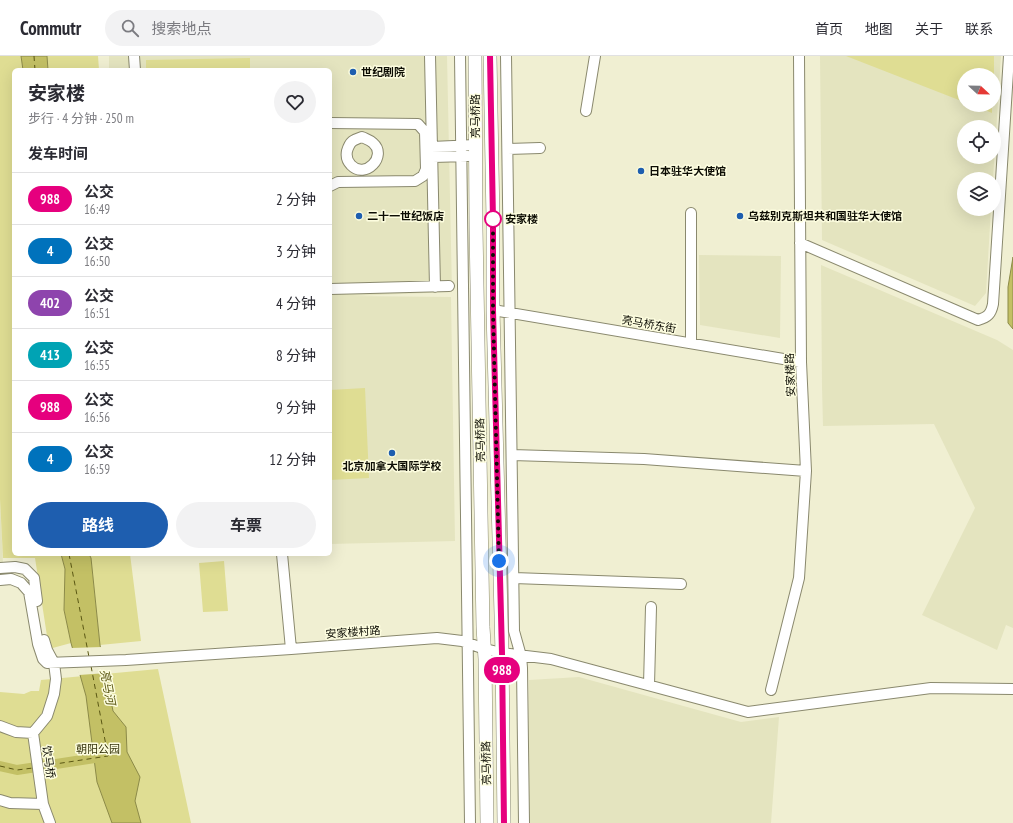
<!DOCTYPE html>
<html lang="zh">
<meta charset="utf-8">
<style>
body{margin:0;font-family:"PT Sans Narrow","Noto Sans SC",sans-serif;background:#f2f2f3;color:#2b2b33;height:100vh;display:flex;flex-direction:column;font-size:15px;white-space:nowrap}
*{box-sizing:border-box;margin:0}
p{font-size:13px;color:#7c7c81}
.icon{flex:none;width:22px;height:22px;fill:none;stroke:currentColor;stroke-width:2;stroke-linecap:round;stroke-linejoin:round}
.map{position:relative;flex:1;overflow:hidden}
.details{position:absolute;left:12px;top:12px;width:320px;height:488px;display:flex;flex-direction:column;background:#fff;border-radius:6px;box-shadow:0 4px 16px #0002}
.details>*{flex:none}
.badge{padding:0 8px;border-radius:13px;font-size:14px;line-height:26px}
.needle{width:26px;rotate:112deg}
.controls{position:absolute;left:957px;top:12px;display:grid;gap:8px}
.controls a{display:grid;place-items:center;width:44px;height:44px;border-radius:50%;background:#fff;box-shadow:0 4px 16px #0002;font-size:20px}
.you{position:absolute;width:20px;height:20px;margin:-10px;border:3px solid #fff;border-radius:50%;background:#1a73e8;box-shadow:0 0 0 6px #1a73e833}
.map>.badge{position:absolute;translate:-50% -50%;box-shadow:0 0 0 2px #fff}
h2{padding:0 16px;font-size:15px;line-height:36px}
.round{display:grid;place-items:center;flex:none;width:42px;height:42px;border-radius:21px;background:#f2f2f3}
.head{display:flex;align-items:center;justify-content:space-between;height:68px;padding:0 16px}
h1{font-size:19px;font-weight:700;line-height:30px}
.cta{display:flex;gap:8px;margin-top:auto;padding:8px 16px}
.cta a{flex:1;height:46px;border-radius:24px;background:#1e5eaf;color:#fff;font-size:16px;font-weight:700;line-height:46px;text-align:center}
.cta a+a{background:#f2f2f3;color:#2b2b33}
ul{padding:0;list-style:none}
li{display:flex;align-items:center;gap:12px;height:52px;padding:0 16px;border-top:1px solid #e1e1e2}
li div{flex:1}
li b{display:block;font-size:15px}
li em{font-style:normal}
li .badge{min-width:44px;font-weight:700;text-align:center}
header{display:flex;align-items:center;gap:24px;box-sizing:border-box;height:56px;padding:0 20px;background:#fff;border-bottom:1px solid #e1e1e2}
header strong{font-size:19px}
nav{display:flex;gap:22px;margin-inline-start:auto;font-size:14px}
.search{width:280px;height:36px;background:#f2f2f3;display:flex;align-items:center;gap:10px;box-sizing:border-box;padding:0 14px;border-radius:22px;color:#7c7c81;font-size:15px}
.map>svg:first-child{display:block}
</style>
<header>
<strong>Commutr</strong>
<div class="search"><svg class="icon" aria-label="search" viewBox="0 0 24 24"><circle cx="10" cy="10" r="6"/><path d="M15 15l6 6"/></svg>搜索地点</div>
<nav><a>首页</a><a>地图</a><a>关于</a><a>联系</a></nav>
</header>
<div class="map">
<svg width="1013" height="767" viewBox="0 0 1013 767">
<rect width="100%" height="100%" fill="#f0efd2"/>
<path fill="#e4e4bf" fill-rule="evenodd" d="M109 0H447L452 236 352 240 451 241 455 485 330 488V14H109Z
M820 0H1001L993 123H964V153H991L986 237 975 250 822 184ZM964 19H994V49H964ZM964 71H994V101H964Z
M699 199 781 200 780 282 700 269Z
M821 209 997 284 1013 294V572L1006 569 997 594 922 559 975 452 934 368 823 370 822 331Z
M0 443 4 529 0 530Z
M579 621 741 666 779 661 771 767H528L529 624Z"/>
<path fill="#dfdd93" d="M0 0H21L23 14H14V498H61L65 513 64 554 71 587 49 593 35 502H3L0 443Z
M47 0H98L99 14H48Z
M846 0H994V19H964V46Z
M250 2V14H146V4Z
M972 49H992V57Z
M365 332 369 422 330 424V334Z
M89 498H130L141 585 100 589 91 502Z
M224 505 228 555 203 556 199 507Z
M158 613 191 767H0V636L24 638 31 635H39L41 624Z"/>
<path fill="#c3c065" stroke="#8c8a48" d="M21 0H47L48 14H23Z
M1013 201V273L1008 267V231Z
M61 498H89L91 502 100 589 113 655 126 671 127 696 140 721 135 745 141 767H112L97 726 86 640 71 587 64 554 65 513Z"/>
<path fill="#f0efd2" d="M102 591 107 617 79 619 71 592Z"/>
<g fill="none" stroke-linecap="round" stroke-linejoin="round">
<path stroke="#c3c065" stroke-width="10" d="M0 710 17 714 108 700"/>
<path stroke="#5a5713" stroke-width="1" stroke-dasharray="5 4" stroke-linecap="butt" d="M34 0 35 14
M69 498 89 601
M0 710 17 714 33 712
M42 710 108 700 91 610"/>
<defs>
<path id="minor" d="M134 0 135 14
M430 0 435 231
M460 0 470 767
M506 0 514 575 521 600 522 612 524 767
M586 55 595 0
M330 67 418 68 425 76 426 113 423 120 415 125 338 126 330 130
M362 81C366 83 370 84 373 87 388 100 365 124 351 109 347 105 346 100 347 95 350 85 353 84 362 81Z
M429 87 432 91 475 89
M508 93 540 92
M428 106 433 101 468 100
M800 187 978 264C988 261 991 258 993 248L1009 0
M330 233 449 230
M493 254 801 306
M691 287V157
M512 399 644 403 806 415
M282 498 291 593
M0 512 15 511 25 513 34 522 37 545
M514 522 681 528
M0 524 11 523 21 527 29 536 38 588 43 603 47 607 126 604 291 593 437 582 462 585 485 593 502 597 551 603 748 656 931 632 1013 633
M649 629 651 551
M771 634 799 522 806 415 801 306 799 0
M0 670 16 676 33 677 47 660 54 638 56 623 54 607 47 594 44 584
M33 677 43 748 50 767
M0 744 10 747 43 748"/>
<path id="major" d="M475 0 476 172 483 571 485 603 487 767
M490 0 493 164V254L502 597 504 767"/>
</defs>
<use href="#minor" stroke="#8a896e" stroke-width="12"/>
<use href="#major" stroke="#8a896e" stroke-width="14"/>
<use href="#minor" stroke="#fff" stroke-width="10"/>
<use href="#major" stroke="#fff" stroke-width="13"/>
</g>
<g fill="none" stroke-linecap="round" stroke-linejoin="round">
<defs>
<path id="line" d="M490 0 493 164V254L502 597 504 767"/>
</defs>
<use href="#line" stroke="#fff" stroke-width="9"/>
<use href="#line" stroke="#e6007e" stroke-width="6"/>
<path stroke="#0d0d04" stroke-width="4" stroke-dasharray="0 7.2" d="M493 163V254L499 505"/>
</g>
<g fill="#1e5eaf" stroke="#fdfddf" stroke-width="1.5">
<circle cx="353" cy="16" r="4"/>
<circle cx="641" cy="115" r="4"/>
<circle cx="359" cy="160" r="4"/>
<circle cx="740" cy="160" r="4"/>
<circle cx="392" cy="397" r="4"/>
</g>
<circle fill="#fff" stroke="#e6007e" stroke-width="2" cx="493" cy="163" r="8"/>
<g text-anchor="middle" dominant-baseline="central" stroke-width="3" stroke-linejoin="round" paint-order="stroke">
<g font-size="11" font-weight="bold" fill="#0d0d04" stroke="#fdfddf" text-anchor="start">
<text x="361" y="16">世纪剧院</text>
<text x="649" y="115">日本驻华大使馆</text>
<text x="367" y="160">二十一世纪饭店</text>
<text x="748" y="160">乌兹别克斯坦共和国驻华大使馆</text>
<text x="392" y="410" text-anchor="middle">北京加拿大国际学校</text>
</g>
<g font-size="11" fill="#0d0d04" stroke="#fdfddf">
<text transform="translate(475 60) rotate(-90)">亮马桥路</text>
<text transform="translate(649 268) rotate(10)">亮马桥东街</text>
<text transform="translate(790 319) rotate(-92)">安家楼路</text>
<text transform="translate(480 384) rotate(-91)">亮马桥路</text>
<text transform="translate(353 576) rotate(-4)">安家楼村路</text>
<text transform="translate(49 706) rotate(82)">饮马桥</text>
<text transform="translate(486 707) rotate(-91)">亮马桥路</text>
</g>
<g font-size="11" font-weight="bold" fill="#0d0d04" stroke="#fdfddf" text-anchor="start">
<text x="505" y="163">安家楼</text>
</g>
<g font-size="11" fill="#34330b" stroke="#fdfddf">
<text x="98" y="693">朝阳公园</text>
</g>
<g font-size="12" font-style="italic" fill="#5a5713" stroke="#fdfddf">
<text transform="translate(108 631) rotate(79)">亮马河</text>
</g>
</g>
</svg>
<div class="controls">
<a><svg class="needle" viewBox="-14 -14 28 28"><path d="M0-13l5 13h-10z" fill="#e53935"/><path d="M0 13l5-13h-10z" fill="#7c7c81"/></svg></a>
<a><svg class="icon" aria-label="locate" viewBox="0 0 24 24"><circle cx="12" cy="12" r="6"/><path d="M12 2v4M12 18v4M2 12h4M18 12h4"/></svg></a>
<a><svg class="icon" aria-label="layers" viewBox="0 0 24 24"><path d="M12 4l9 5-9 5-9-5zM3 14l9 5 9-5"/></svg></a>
</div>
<div class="you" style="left:499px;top:505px"></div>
<b class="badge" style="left:502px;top:614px;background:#e6007e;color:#fff">988</b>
<section class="details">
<div class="head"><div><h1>安家楼</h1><p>步行 · 4 分钟 · 250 m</p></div><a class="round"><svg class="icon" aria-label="heart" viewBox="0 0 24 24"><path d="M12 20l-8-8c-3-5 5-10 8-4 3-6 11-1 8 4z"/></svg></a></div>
<h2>发车时间</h2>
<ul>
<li><span class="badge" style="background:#e6007e;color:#fff">988</span><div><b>公交</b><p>16:49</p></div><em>2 分钟</em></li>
<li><span class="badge" style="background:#0072bc;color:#fff">4</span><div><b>公交</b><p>16:50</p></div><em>3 分钟</em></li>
<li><span class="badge" style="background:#8e44ad;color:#fff">402</span><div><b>公交</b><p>16:51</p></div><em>4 分钟</em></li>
<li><span class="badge" style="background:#00a3b4;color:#fff">413</span><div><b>公交</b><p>16:55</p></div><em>8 分钟</em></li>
<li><span class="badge" style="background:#e6007e;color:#fff">988</span><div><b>公交</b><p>16:56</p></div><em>9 分钟</em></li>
<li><span class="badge" style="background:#0072bc;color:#fff">4</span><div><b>公交</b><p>16:59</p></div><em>12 分钟</em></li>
</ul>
<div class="cta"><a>路线</a><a>车票</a></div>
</section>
</div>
